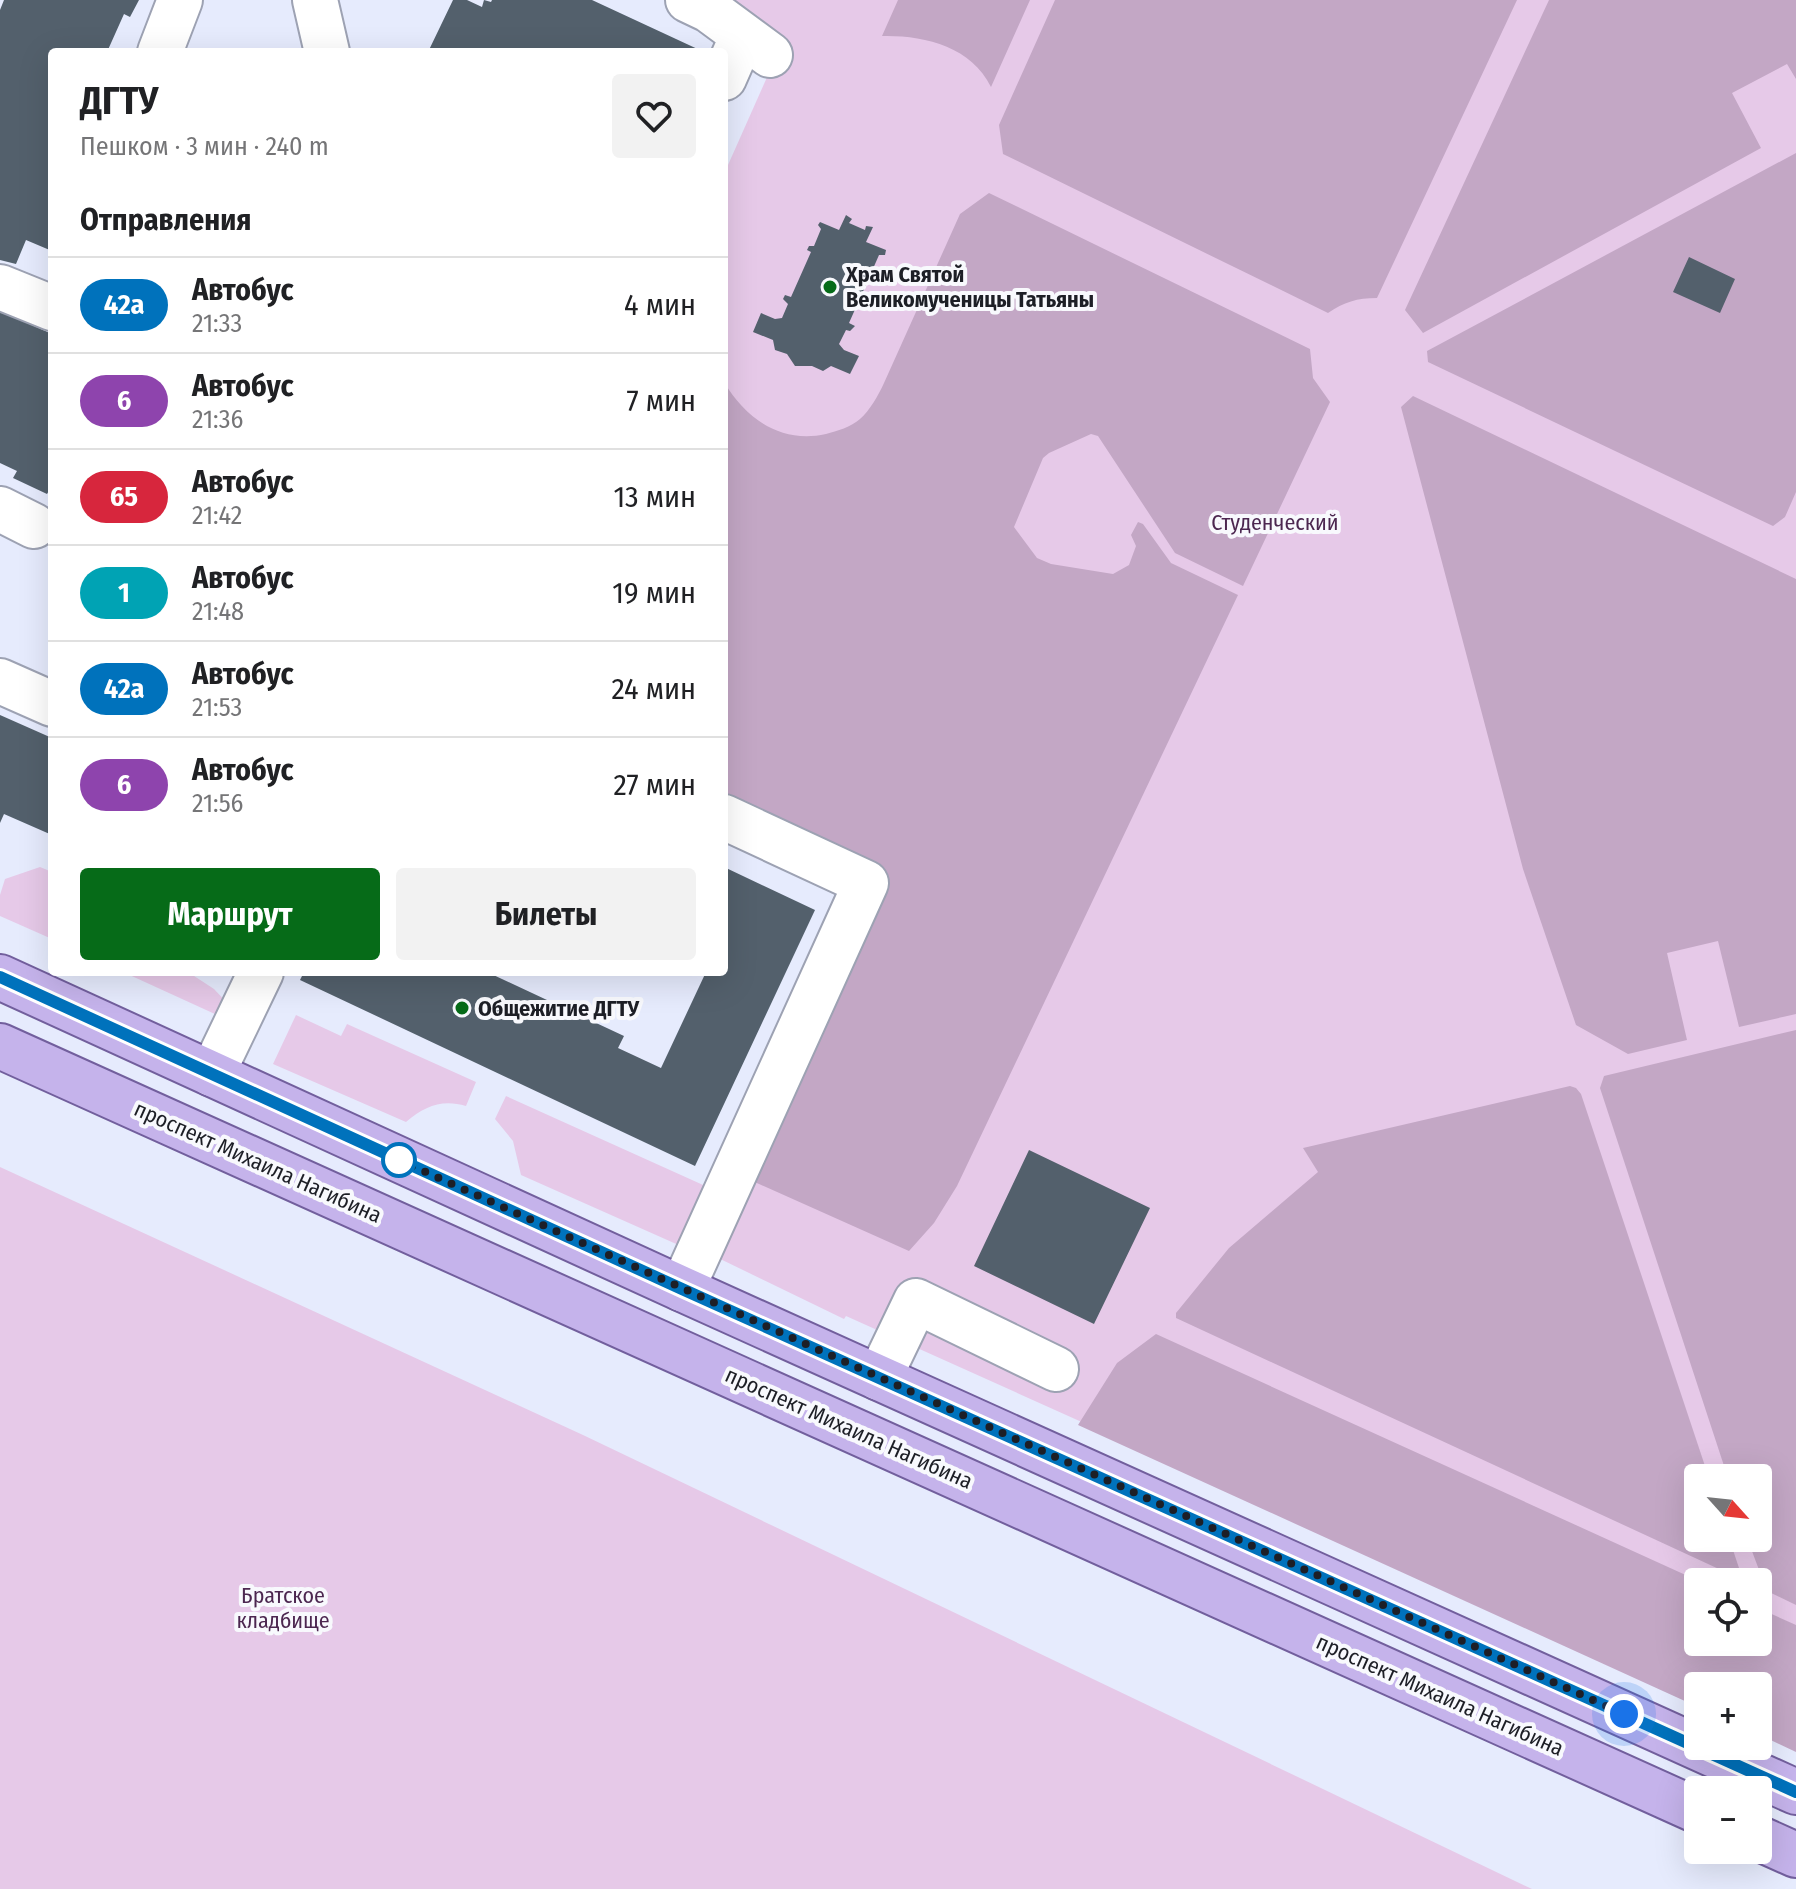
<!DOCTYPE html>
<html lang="ru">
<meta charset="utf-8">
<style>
body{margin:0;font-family:"Fira Sans Condensed",sans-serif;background:#f2f2f2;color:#202124;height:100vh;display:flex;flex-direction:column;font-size:30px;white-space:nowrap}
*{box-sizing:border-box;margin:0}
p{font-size:26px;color:#757577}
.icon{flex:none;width:44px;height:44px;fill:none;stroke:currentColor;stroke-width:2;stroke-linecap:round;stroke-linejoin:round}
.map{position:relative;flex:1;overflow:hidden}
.sheet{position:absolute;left:48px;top:48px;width:680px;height:928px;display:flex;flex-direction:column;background:#fff;border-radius:8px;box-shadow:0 8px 32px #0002}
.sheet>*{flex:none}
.badge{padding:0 16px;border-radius:26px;font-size:28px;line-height:52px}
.needle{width:52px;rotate:117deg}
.buttons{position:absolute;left:1684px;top:1464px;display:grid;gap:16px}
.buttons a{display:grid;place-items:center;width:88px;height:88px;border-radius:8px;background:#fff;box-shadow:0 8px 32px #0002;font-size:40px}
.you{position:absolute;width:40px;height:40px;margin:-20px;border:6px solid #fff;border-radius:50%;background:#1a73e8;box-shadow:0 0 0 12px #1a73e833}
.map>.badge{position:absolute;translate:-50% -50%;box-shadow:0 0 0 4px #fff}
h2{padding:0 32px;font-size:30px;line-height:72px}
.round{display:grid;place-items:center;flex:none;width:84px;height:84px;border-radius:8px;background:#f2f2f2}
.overview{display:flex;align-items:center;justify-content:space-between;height:136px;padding:0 32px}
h1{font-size:38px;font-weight:700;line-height:60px}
.cta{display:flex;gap:16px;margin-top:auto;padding:16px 32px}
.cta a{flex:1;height:92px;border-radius:8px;background:#066b18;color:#fff;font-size:32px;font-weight:700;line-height:92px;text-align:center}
.cta a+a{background:#f2f2f2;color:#202124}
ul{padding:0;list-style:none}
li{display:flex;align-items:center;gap:24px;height:96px;padding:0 32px;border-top:2px solid #e0e0e0}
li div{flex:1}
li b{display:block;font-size:30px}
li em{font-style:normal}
li .badge{min-width:88px;font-weight:700;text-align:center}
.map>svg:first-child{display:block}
</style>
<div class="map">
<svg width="1796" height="1889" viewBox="0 0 1796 1889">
<rect width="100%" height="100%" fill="#e6ebfd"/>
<path fill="#e6c9e8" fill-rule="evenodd" d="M729 0H1796V1743L1758 1686H1698V1699L846 1316 844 1319 712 1255 884 868 724 793V174L780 48ZM1698 1478H1758V1538H1698ZM1698 1582H1758V1642H1698Z
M40 867 52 872V939L0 916V895L5 879Z
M123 972H188L214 989 232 1008 228 1020Z
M296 1015 341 1036 347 1024 476 1082 466 1106C442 1099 425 1106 406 1122L273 1064Z
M506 1096 712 1189 683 1247 521 1175 513 1141 495 1119Z
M0 1167 583 1435 1532 1889H0Z"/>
<path fill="#c3a7c5" d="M898 0H1030L991 87C971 46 923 35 882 36Z
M1055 0H1517L1377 298C1357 298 1344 302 1328 313L1003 154 999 125Z
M1549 0H1796V79L1787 64 1732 93 1761 148 1423 333 1405 310Z
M1796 153V492L1785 517 1773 526 1428 362 1427 351Z
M989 193 1310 349 1313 378 1330 402 1243 586 1175 553 1098 436 1091 434 1049 453 1043 458 1014 527 1037 558 1051 564 1113 574 1129 565 1136 546 1131 535 1138 522 1143 524 1171 563 1238 595 957 1186 934 1223 909 1251 748 1179 888 876 724 799V382C746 419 781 444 826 434 837 431 851 427 860 419 870 410 878 396 884 383L960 214Z
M1413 396 1796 579V1014L1739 1027 1718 941 1667 953 1687 1040 1628 1054 1576 1025 1523 869 1401 407Z
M1796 1030V1605L1767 1591 1747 1538H1758V1478H1728L1600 1088 1604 1076Z
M1570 1086 1576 1088 1581 1094 1709 1478H1698V1538H1729L1740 1571 1739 1576H1734L1176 1318V1313L1229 1248 1318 1172 1303 1148Z
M1156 1334 1701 1582H1698V1642H1758V1608L1796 1625V1752L1758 1734V1686H1698V1707L1078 1425 1117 1363Z"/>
<path fill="#53606c" d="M4 0H139L130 17 124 14 107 52H52V251L26 240 16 264 0 260V10Z
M453 0H467L482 7 484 0 491 2 492 0H592L704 52H428Z
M846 215 852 219 849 223 865 230 866 226 873 227 866 242 886 250 885 255H879L872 271 876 275 873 280 869 278 849 323 855 326 850 331 846 330 839 344 844 350 859 356 850 374 831 366 823 371 812 366H795L787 354 775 350 773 340 753 332 761 313 775 319 782 318 788 304 783 299 785 295 791 297 811 252 807 250 809 246H814L821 229 818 225 820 222 839 230Z
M1689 257 1735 279 1720 313 1673 292Z
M0 311 52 334V486L47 494 13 478 17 471 0 463Z
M0 715 52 738V835L4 814 0 823Z
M724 867 815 910 695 1166 300 980 304 972H487L624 1036 618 1048 661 1068 706 972H724Z
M1029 1150 1150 1208 1094 1324 974 1266Z"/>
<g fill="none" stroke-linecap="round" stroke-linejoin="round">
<defs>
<path id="minor" d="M315 0 327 52
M688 0 709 10 770 55
M160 52 180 0
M724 78 743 35
M0 287 52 308
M0 509 34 526
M0 681 52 704
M212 1074 261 972
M682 1289 866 883 724 817
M879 1378 916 1301 1056 1369"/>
<path id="major" d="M0 977 682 1289 1796 1792
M0 1046 1698 1811
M1758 1838 1796 1855"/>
</defs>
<use href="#minor" stroke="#9da2b3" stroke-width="48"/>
<use href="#major" stroke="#725f9d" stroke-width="48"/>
<use href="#minor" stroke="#fff" stroke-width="44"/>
<use href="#major" stroke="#c5b3eb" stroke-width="44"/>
</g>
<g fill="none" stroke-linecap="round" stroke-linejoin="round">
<defs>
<path id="line" d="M0 977 682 1289 1796 1792"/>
</defs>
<use href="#line" stroke="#fff" stroke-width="18"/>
<use href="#line" stroke="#0072bc" stroke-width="12"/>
<path stroke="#1d1f26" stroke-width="8" stroke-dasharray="0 14.4" d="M399 1160 1624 1714"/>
</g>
<g fill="#066b18" stroke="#f8f9fd" stroke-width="3">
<circle cx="830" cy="287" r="8"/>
<circle cx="462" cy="1008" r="8"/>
</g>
<circle fill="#fff" stroke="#0072bc" stroke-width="4" cx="399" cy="1160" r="16"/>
<g text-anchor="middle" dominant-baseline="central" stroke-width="8" stroke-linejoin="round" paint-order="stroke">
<g font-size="22" font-weight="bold" fill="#1d1f26" stroke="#f8f9fd" text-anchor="start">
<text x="846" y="274">Храм Святой<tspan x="846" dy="25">Великомученицы Татьяны</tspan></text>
<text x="478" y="1008">Общежитие ДГТУ</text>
</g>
<g font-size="22" fill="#4c2750" stroke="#f8f9fd">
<text x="1275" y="522">Студенческий</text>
<text x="283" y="1595">Братское<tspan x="283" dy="25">кладбище</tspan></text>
</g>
<g font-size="22" fill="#1d1f26" stroke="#f8f9fd">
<text transform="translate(258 1162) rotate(24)">проспект Михаила Нагибина</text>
<text transform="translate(849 1428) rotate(24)">проспект Михаила Нагибина</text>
<text transform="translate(1440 1695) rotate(24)">проспект Михаила Нагибина</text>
</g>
</g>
</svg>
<div class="buttons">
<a><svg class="needle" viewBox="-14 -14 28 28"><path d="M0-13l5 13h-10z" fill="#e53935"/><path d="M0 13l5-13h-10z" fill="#757577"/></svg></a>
<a><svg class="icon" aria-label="locate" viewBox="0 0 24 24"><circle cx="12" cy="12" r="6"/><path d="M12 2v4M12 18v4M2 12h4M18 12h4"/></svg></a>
<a>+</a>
<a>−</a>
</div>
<div class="you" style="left:1624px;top:1714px"></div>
<section class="sheet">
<div class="overview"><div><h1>ДГТУ</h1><p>Пешком · 3 мин · 240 m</p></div><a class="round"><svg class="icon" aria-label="heart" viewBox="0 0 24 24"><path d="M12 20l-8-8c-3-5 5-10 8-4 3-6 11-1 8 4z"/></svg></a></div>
<h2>Отправления</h2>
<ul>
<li><span class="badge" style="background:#0072bc;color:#fff">42a</span><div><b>Автобус</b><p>21:33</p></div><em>4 мин</em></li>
<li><span class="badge" style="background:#8e44ad;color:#fff">6</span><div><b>Автобус</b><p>21:36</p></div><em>7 мин</em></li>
<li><span class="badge" style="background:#d7263d;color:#fff">65</span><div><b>Автобус</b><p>21:42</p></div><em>13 мин</em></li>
<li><span class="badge" style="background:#00a3b4;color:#fff">1</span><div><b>Автобус</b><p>21:48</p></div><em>19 мин</em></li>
<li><span class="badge" style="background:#0072bc;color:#fff">42a</span><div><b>Автобус</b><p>21:53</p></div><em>24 мин</em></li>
<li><span class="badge" style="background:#8e44ad;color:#fff">6</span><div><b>Автобус</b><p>21:56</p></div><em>27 мин</em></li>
</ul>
<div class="cta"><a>Маршрут</a><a>Билеты</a></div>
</section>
</div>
